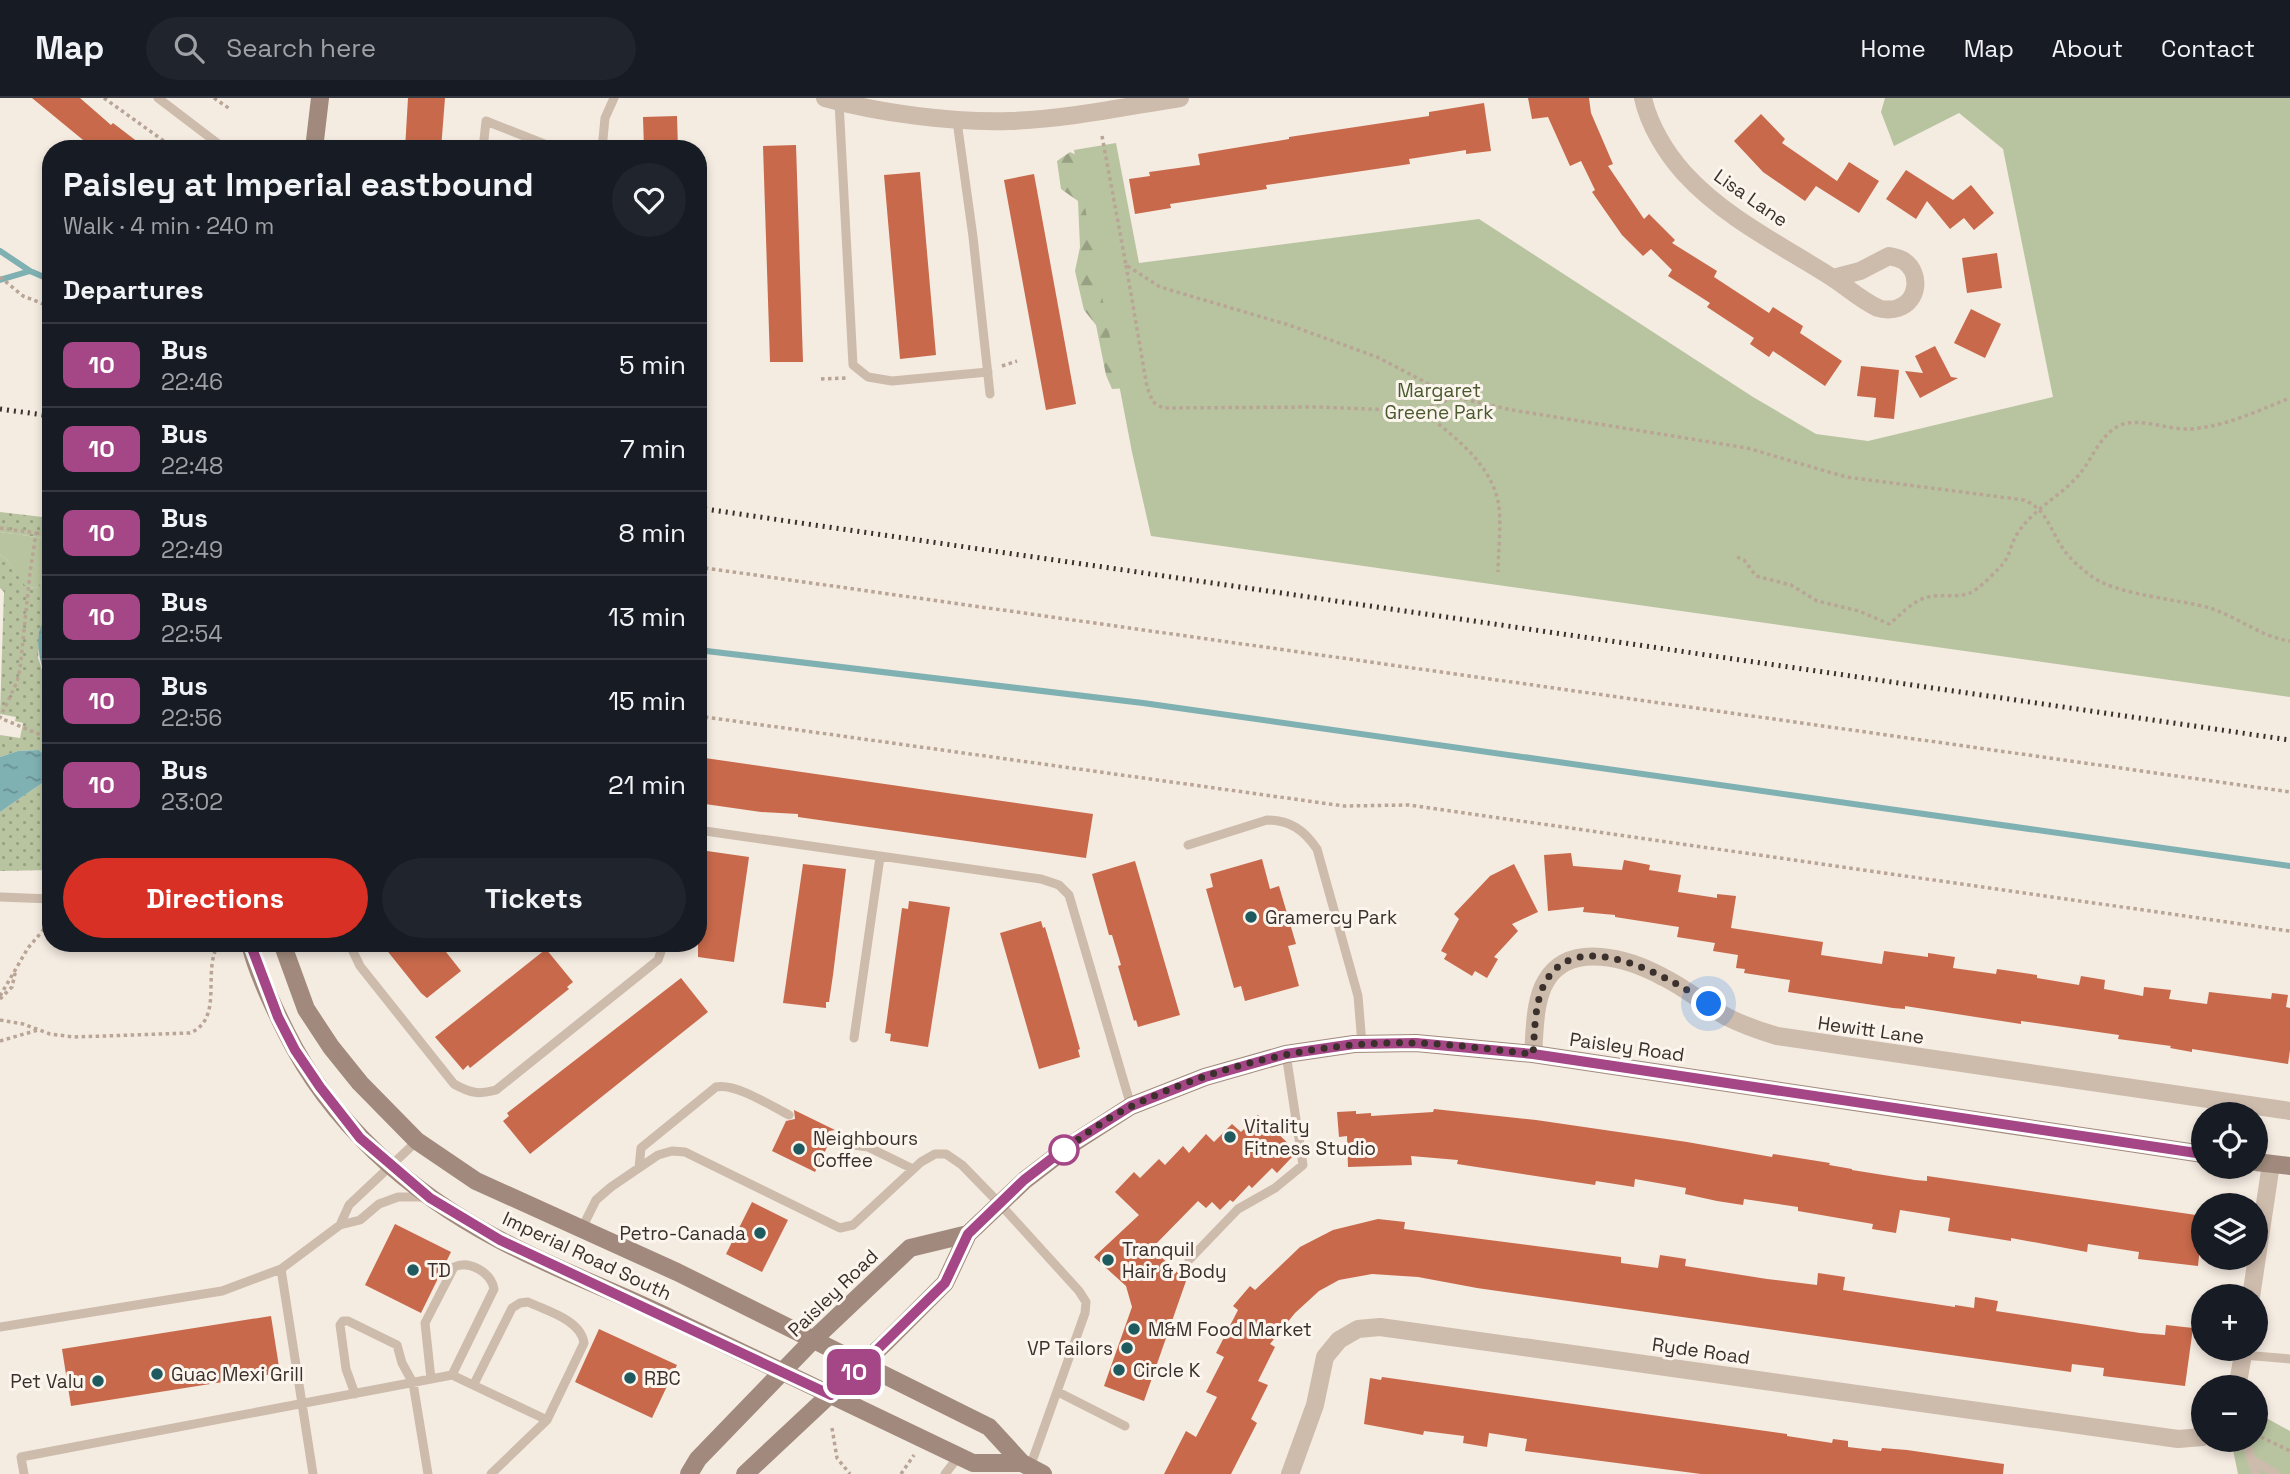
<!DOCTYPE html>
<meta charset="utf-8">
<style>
body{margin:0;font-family:"Space Grotesk",sans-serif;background:#20242c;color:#f1f3f6;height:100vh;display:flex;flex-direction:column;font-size:26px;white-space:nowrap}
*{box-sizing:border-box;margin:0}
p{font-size:23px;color:#9ea1a6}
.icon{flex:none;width:38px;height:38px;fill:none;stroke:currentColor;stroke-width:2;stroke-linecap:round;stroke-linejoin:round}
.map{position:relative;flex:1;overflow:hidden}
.drawer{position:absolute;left:42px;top:42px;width:665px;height:812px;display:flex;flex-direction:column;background:#171b24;border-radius:28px;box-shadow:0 4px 10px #0003}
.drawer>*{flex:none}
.badge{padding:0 14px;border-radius:10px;font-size:24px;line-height:46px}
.buttons{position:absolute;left:2191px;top:1004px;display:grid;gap:14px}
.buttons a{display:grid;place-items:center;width:77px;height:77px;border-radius:50%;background:#171b24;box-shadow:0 4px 10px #0003;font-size:35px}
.you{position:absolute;width:35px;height:35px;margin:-18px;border:5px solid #fff;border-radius:50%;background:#1a73e8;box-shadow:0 0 0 10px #1a73e833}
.map>.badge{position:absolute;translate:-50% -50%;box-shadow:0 0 0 4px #fff}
h2{padding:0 21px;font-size:26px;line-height:63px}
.round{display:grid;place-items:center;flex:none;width:74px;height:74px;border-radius:37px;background:#20242c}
.overview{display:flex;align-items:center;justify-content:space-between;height:119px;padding:0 21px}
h1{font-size:33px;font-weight:700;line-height:52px}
.cta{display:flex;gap:14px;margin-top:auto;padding:14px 21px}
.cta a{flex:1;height:80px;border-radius:42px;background:#d93025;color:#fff;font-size:28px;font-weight:700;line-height:80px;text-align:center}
.cta a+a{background:#20242c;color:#f1f3f6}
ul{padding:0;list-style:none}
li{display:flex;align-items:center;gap:21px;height:84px;padding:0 21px;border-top:2px solid #363941}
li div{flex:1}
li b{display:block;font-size:26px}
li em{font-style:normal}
li .badge{min-width:77px;font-weight:700;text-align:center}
header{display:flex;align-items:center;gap:42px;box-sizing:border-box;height:98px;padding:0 35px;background:#171b24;border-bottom:2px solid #363941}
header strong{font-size:33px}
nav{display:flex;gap:38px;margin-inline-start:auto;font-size:24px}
.search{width:490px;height:63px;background:#20242c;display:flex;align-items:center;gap:18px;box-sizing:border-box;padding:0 24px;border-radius:38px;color:#9ea1a6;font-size:26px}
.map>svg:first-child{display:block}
</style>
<header>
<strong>Map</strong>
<div class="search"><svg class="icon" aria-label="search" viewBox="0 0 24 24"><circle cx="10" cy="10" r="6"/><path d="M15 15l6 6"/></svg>Search here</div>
<nav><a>Home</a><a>Map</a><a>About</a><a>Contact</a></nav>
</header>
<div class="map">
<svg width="2290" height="1376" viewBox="0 0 2290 1376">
<defs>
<pattern id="grass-dots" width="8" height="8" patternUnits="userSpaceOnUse" patternTransform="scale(1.75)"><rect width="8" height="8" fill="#b8c4a0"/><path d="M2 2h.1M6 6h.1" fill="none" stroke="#97a083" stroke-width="1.8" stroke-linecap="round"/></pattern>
<pattern id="forest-firs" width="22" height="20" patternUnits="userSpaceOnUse" patternTransform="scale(1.75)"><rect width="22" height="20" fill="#b8c4a0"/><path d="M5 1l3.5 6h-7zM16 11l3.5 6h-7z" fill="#97a083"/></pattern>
<pattern id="water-ripples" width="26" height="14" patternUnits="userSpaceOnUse" patternTransform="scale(1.75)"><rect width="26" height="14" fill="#7fb0b2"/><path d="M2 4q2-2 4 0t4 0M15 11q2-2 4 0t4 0" fill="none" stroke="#699091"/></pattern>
</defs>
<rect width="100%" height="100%" fill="#f4ebe1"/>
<path fill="url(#grass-dots)" d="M0 414 51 420V441L0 434Z
M0 456 7 462 27 489 36 490 51 473V515L44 520 40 535 38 560 51 597V662L39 652 18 653 0 659V637L20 640 23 625 15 623 16 619 0 616 4 494 0 490Z
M51 679V719L44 725 46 748 51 747V772L0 773V714Z"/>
<path fill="url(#forest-firs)" d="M1070 54 1103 70 1128 290 1112 291 1106 277 1096 227 1084 212 1075 173 1080 149 1078 103 1061 91 1057 63Z"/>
<path fill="#b8c4a0" d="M1885 0H2290V599L1151 438 1132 354 1074 52 1116 45 1139 165 1479 121 1753 299 1816 336 1868 343 2053 299 2003 51 1959 15 1894 48 1881 14Z
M0 434 51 441V473L36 490 26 489 7 462 0 456Z
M2259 1316 2290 1333V1376H2238L2233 1352 2242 1342H2256V1321Z"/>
<path fill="url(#water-ripples)" d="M51 515V597C43 573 27 534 51 515Z
M39 652 51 662V679L0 714V659L18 653Z"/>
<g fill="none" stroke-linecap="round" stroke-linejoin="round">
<path stroke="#7fb0b2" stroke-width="6" d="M0 153 30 173 51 182
M0 182 30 173
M698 552 1143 605 2290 768"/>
</g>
<path fill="#c8694b" d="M32 0H80L111 27 113 25 147 51H94Z
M408 0H445L441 51H405Z
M1528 0H1589L1591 15 1613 66 1608 68 1644 121 1649 116 1675 142 1672 145 1717 173 1714 179 1769 215 1773 209 1803 228 1800 235 1842 263 1825 288 1773 253 1769 259 1750 246 1754 240 1707 209 1710 205 1668 178 1672 172 1651 151 1643 158 1622 137 1592 94 1595 92 1581 63 1570 68 1548 19 1532 21Z
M1484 5 1491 53 1466 56V52L1409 61 1410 66 1266 87 1267 91 1170 106 1171 110 1135 116 1129 81 1150 78 1149 74 1200 67 1198 56 1289 41V39L1429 18V14Z
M1761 16 1785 41 1782 45 1837 83 1849 64 1879 83 1859 115 1816 88 1805 103 1763 74 1734 43Z
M677 18 678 51H644L643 19Z
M796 47 803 264H770L763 48Z
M1906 72 1953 102 1971 87 1994 115 1974 132 1964 120 1950 131 1927 103 1916 121 1886 101Z
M920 74 936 257 900 261 884 77Z
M1034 76 1076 306 1046 312 1004 82Z
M1997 155 2002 190 1967 195 1962 160Z
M1971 211 2001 226 1985 260 1954 245Z
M1935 248 1951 279 1958 280 1920 300 1905 273 1923 275 1915 258Z
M1861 268 1899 272 1894 321 1874 319 1876 300 1857 298Z
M698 659 1093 716 1086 760 798 719V716L761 714 705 706V704L698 703Z
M707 753 749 759 734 864 698 859V794Z
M1571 755 1573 768 1622 772 1624 762 1650 767 1649 772 1681 777 1678 794 1717 800V796L1736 798 1731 830 1823 844 1821 857 1882 866 1884 853 1928 859V855L1955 859 1953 870 1996 876 1997 871 2037 877V880L2079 887 2081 878 2105 882 2104 891 2143 898 2144 889 2171 892 2169 901 2207 906 2209 894 2271 901 2272 895 2288 897 2286 909 2290 910V952L2288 966 2192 951V954L2170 950 2171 948 2118 941 2119 937 2021 923V926L1905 908V911L1893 910 1788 894 1790 882 1744 875 1745 871 1736 870 1738 857 1713 853 1715 845 1677 839 1679 829 1615 819V817L1583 814 1584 809 1548 813 1544 757Z
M1262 761 1270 791 1279 788 1296 846 1288 848 1299 888 1245 903 1241 888 1234 890 1206 791 1213 789 1210 776Z
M1135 763 1180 917 1138 929 1136 922 1134 923 1118 868 1121 867 1112 837H1109L1092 776Z
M803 766 846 771 833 877 829 904H826V910L783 905Z
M1514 766 1538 814 1512 826 1518 833 1494 859 1498 861 1487 880 1475 873 1472 878 1444 861 1447 856 1441 853 1459 821 1454 816 1490 778Z
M909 803 950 809 928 949 890 943 891 936 885 935 902 810 908 811Z
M1041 823 1043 830 1045 829 1058 873 1080 951 1078 952 1080 959 1039 971 1000 835Z
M381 845H439L461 873 427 900 421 895Z
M546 851 573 884 567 889 569 891 470 970 468 967 463 972 435 939Z
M681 880 708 914 530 1056 503 1023 509 1018 507 1015Z
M1434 1011 1536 1022 1687 1044 1772 1059 1773 1056 1830 1065 1829 1067 1852 1071V1072L1915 1082 1927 1083V1078L2203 1118 2198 1168 2138 1161 2139 1154 2088 1146 2087 1154 2011 1140V1143L1948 1133 1950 1120 1900 1112 1896 1135 1872 1131 1873 1126 1798 1113V1109L1744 1101 1743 1107 1717 1103 1685 1096 1686 1090 1635 1081 1634 1089 1596 1083 1595 1087 1457 1066 1458 1062 1411 1058 1412 1067 1348 1069 1347 1038 1339 1039 1337 1014 1356 1013V1016L1371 1015V1018L1433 1014Z
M794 1012 835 1032 829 1033 826 1037V1042L829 1045 815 1074 772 1053 786 1023 795 1021Z
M1258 1017 1292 1049 1288 1053 1293 1058 1277 1075 1272 1070 1252 1090 1249 1087 1233 1104 1230 1102 1220 1112 1212 1104 1206 1110 1198 1103 1152 1150 1186 1183 1144 1303 1104 1288 1132 1209 1126 1188 1094 1159 1139 1117 1115 1094 1134 1074 1140 1080 1159 1061 1165 1067 1183 1048 1189 1055 1206 1036 1214 1044 1232 1026 1241 1034Z
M752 1104 788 1122 762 1174 726 1156Z
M1378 1121 1405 1124 1404 1131 1621 1159V1165L1658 1170 1660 1157 1686 1161 1685 1168 1767 1181 1817 1187 1818 1175 1845 1179 1843 1192 1955 1209V1207L1974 1210 1975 1199 1998 1203 1996 1213 2140 1235 2165 1237 2166 1227 2193 1230 2185 1288 2103 1278 2104 1270 2072 1266 2071 1274 1477 1190 1418 1179 1372 1176 1339 1182 1319 1193 1295 1215 1270 1246 1275 1249 1258 1283 1268 1287 1251 1321 1257 1325 1231 1376H1164L1186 1333 1196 1339 1217 1299 1206 1294 1224 1259 1216 1255 1238 1212 1233 1208 1250 1188 1255 1192 1300 1149 1333 1132Z
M395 1126 451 1154 421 1215 365 1187Z
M271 1218 280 1275 71 1308 62 1251Z
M599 1231 677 1267 652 1320 575 1284Z
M1382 1279 1787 1336V1338L1832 1345 1833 1341 1848 1343V1349L1881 1353 1882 1350 1907 1352 2004 1366 2003 1376H1701L1525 1353 1527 1341 1489 1335 1487 1349 1463 1345 1464 1338 1424 1333 1423 1337 1364 1326 1370 1280 1381 1282Z"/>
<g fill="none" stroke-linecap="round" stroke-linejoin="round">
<path stroke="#b9a596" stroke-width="3.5" stroke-dasharray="3.5 3.5" stroke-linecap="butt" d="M104 0 175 51
M214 0 230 11
M1102 38 1126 167 1160 189 1289 227 1377 259 1454 299 1512 312 1747 350 1846 379 2024 402C2048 412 2050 433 2064 452 2071 462 2081 470 2091 478 2116 497 2178 501 2210 510 2238 519 2261 539 2290 543
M1126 167 1147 289 1153 304 1163 310 1317 309 1422 313 1454 299
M0 179 23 198 51 209
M1002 268 1017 263
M821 281 847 280
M1422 313C1452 337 1489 363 1498 403 1502 421 1498 455 1498 474
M0 430 36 435 30 475 20 571 17 584 0 620 51 641
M36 435 51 437
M1737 459 1744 462 1756 478 1791 487 1817 503 1859 513 1889 526C1901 517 1913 502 1928 499 1941 496 1958 500 1970 495 1977 493 2001 469 2005 463 2010 455 2011 446 2016 438 2030 413 2058 400 2077 379 2092 363 2100 335 2121 327 2138 319 2169 332 2189 331 2225 329 2257 313 2290 300
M698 469 2290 694
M698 618 1344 708 1409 707 2290 833
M0 898 28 850 51 823
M0 901 12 889 16 871
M0 922 23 926 50 936 74 939 190 935C225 920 201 873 219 845
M0 943 38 932
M832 1330 837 1360 850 1376
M2261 1339 2290 1353
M901 1376 914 1357"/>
<path stroke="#cdbbac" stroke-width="9" d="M158 0 225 51
M839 4 853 267 868 279 892 283 988 274
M957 23 973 139 990 296
M483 51 486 23 557 51
M602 51 605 20 614 0
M698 732 1041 781 1059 787 1069 797 1131 1008
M1188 747 1267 722C1290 722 1304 732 1317 751L1358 898 1362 946
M0 799 51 801
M349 845 360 868 454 986C470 995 479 997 496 992L658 862 664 845
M854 940 880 759
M832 1039 846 1046 868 1049 913 1071
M639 1070 641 1050 716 989C736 985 771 1008 789 1017
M340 1127 349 1107 417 1043
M581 1132 596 1102 611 1089 658 1057 672 1053 685 1054 840 1130 853 1127 921 1064 935 1056H946L962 1067 1000 1106 1079 1193 1086 1204 1085 1215 1030 1369
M1189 1162 1238 1111 1275 1090 1303 1067 1286 956
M281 1171 313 1376
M0 1229 222 1193 281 1171 340 1127 360 1122 379 1106 398 1099H424
M2243 1257 2290 1261
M431 1281 425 1225 454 1169C469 1162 491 1174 494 1191L452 1277
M474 1286 512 1210 520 1205 528 1204C547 1213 581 1222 584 1245L547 1322
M1058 1294 1125 1328
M355 1296 346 1271 340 1227 343 1223H348L397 1247 402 1265 413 1285 428 1376
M2245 1342 2256 1376
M2253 1362 2276 1376
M24 1376 21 1359 452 1277 547 1322 491 1376
M945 1376 959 1358"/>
<path stroke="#cdbbac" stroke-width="18" d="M825 0C879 15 954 25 1010 23 1067 21 1124 9 1180 0
M1643 0C1649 27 1666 55 1684 75 1724 119 1779 146 1828 177 1845 187 1859 201 1878 210 1883 212 1893 212 1898 210 1919 203 1921 175 1904 163 1900 160 1893 159 1889 158L1860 173 1833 180
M1533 956C1535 933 1534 903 1546 883 1570 842 1630 861 1663 879 1686 890 1705 907 1727 919 1743 927 1760 933 1777 938L2290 1013
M2251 1199 2271 1066
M2237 1290 2244 1251
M1290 1376 1315 1307 1325 1259 1339 1242 1358 1231 1380 1229 2178 1341 2203 1339"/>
<path stroke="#a18a7d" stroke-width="18" d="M314 51 320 0
M250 845C255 870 274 910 286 934 331 1025 409 1094 498 1141 554 1171 614 1193 672 1221 772 1269 872 1317 973 1365H1022
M282 845 306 911 331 949 360 985 417 1043 476 1083 677 1174 989 1329 1022 1365 1043 1376
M2256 1064 2290 1068
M689 1376 698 1361 814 1241 910 1150 968 1136
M745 1376 886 1244 945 1185 968 1136 1025 1082 1072 1046 1131 1008 1205 979 1286 956 1354 946 1416 945 1533 956 2203 1056"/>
<path stroke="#3b302b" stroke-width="5" stroke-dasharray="2 5" stroke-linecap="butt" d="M0 311 51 318
M698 410 2290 642"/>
</g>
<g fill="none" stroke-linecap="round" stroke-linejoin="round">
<defs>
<path id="line" d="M250 845 278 919 295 952 320 989 360 1040 430 1100 500 1142 831 1297 945 1185 968 1136 1024 1082 1072 1045 1131 1008 1205 979 1286 956 1354 946 1416 945 1533 956 2203 1056"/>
</defs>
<use href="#line" stroke="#fff" stroke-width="16"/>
<use href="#line" stroke="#a54686" stroke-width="10"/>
<path stroke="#3b302b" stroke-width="7" stroke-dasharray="0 12.6" d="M1064 1052 1056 1058C1080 1040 1106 1020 1132 1008 1217 967 1322 942 1416 945 1455 946 1494 952 1533 956 1535 933 1534 904 1546 883 1579 826 1672 881 1709 906"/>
</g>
<g fill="#1f5a5e" stroke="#fbf5ee" stroke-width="2.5">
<circle cx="1251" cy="819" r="7"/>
<circle cx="1230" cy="1039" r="7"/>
<circle cx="799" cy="1051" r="7"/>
<circle cx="760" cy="1135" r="7"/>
<circle cx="1108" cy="1162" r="7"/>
<circle cx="413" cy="1172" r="7"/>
<circle cx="1134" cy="1231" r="7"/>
<circle cx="1127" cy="1250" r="7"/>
<circle cx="1119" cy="1272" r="7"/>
<circle cx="157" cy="1276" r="7"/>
<circle cx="630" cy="1280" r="7"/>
<circle cx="98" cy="1283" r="7"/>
</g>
<circle fill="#fff" stroke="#a54686" stroke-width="3.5" cx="1064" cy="1052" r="14"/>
<g text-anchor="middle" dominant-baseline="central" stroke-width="6" stroke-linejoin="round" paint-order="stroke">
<g font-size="19" fill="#3b302b" stroke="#fbf5ee">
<text transform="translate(1751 100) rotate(35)">Lisa Lane</text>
<text transform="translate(1871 932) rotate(8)">Hewitt Lane</text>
<text transform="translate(1627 949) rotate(8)">Paisley Road</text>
<text transform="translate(587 1158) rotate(25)">Imperial Road South</text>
<text transform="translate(833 1195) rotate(-44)">Paisley Road</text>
<text transform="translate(1701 1253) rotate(8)">Ryde Road</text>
</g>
<g font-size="19" fill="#4a5a2e" stroke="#fbf5ee">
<text x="1439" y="292">Margaret<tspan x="1439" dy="22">Greene Park</tspan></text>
</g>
<g font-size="19" fill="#3b302b" stroke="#fbf5ee" text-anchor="start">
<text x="1265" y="819">Gramercy Park</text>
<text x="1244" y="1028">Vitality<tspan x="1244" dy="22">Fitness Studio</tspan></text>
<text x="813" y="1040">Neighbours<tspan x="813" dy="22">Coffee</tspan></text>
<text x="746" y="1135" text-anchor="end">Petro-Canada</text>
<text x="1122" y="1151">Tranquil<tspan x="1122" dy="22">Hair &amp; Body</tspan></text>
<text x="427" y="1172">TD</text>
<text x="1148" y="1231">M&amp;M Food Market</text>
<text x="1113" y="1250" text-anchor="end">VP Tailors</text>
<text x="1133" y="1272">Circle K</text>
<text x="171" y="1276">Guac Mexi Grill</text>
<text x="644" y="1280">RBC</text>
<text x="84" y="1283" text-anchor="end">Pet Valu</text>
</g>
</g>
</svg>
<div class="buttons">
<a><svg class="icon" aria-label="locate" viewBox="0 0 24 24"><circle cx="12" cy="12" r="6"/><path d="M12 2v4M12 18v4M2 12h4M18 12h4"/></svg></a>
<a><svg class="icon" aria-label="layers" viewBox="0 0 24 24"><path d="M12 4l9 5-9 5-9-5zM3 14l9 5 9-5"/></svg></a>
<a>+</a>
<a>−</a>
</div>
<div class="you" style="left:1709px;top:906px"></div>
<b class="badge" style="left:854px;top:1274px;background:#a54686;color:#fff">10</b>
<section class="drawer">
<div class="overview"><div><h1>Paisley at Imperial eastbound</h1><p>Walk · 4 min · 240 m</p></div><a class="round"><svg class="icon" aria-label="heart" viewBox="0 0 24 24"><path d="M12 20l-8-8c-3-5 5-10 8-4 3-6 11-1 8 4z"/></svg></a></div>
<h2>Departures</h2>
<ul>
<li><span class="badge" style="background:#a54686;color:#fff">10</span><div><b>Bus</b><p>22:46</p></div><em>5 min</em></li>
<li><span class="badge" style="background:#a54686;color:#fff">10</span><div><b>Bus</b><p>22:48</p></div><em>7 min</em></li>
<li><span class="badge" style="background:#a54686;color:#fff">10</span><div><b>Bus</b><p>22:49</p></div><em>8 min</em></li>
<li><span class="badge" style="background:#a54686;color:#fff">10</span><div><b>Bus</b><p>22:54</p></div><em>13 min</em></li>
<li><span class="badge" style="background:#a54686;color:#fff">10</span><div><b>Bus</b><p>22:56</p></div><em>15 min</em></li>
<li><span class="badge" style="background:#a54686;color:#fff">10</span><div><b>Bus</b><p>23:02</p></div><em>21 min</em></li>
</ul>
<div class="cta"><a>Directions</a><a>Tickets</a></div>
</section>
</div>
